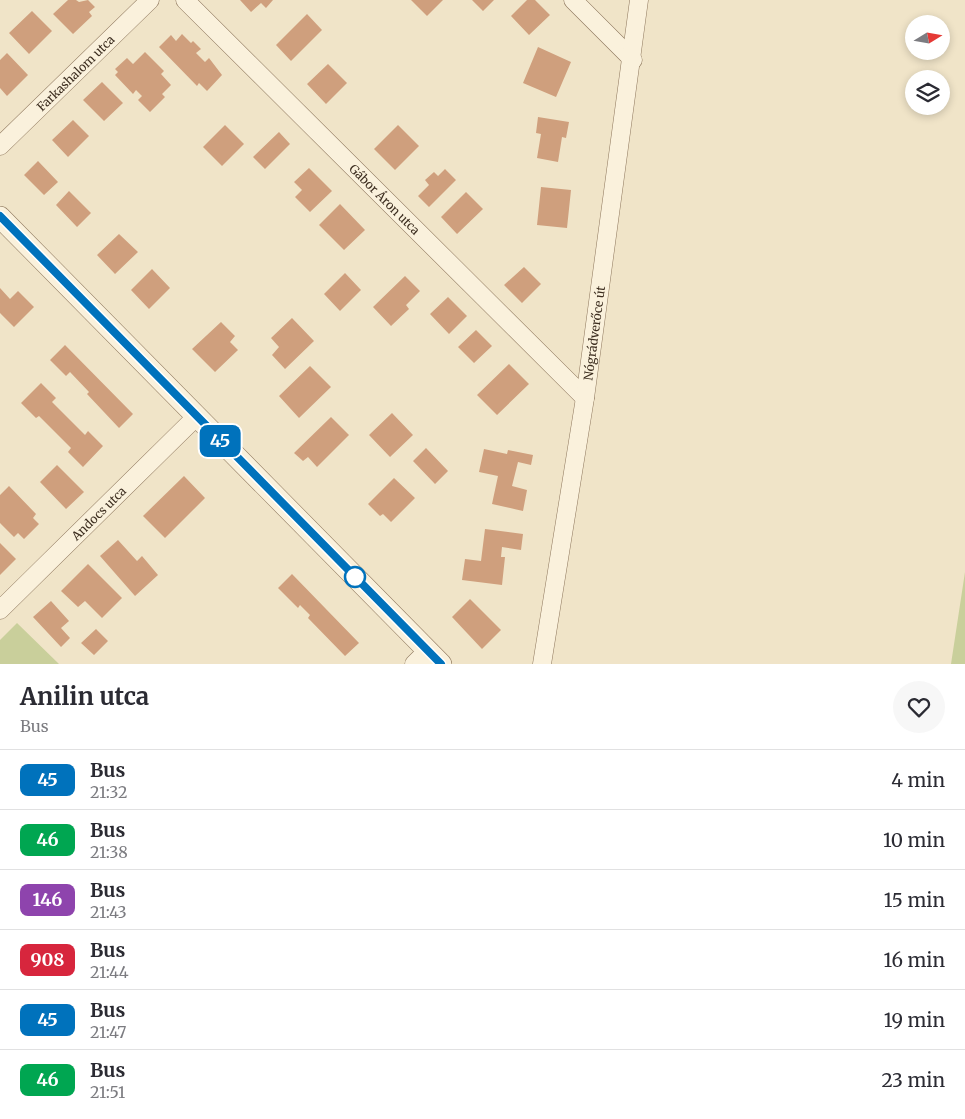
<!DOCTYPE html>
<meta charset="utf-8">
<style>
body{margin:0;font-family:Merriweather,serif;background:#f7f7f7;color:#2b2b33;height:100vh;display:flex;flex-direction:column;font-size:19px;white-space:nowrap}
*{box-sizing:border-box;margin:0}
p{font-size:16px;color:#7c7c81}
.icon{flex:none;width:28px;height:28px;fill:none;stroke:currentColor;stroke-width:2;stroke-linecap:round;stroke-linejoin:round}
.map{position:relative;height:664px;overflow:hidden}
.panel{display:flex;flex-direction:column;background:#fff;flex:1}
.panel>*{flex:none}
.badge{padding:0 10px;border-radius:8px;font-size:18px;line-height:32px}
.needle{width:32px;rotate:79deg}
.tools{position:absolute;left:905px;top:15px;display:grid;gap:10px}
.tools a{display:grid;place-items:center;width:45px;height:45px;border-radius:50%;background:#fff;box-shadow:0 2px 8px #0003;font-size:25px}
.map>.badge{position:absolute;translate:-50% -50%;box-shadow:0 0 0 2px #fff}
.round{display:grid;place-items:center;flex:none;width:52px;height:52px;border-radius:26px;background:#f7f7f7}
.headline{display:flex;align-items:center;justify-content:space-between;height:85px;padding:0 20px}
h1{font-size:24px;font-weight:700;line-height:38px}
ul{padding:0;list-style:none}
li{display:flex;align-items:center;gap:15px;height:60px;padding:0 20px;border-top:1px solid #e1e1e2}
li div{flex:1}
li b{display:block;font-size:19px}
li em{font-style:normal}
li .badge{min-width:55px;font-weight:700;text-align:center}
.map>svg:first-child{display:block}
</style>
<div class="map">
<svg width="965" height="664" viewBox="0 0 965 664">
<rect width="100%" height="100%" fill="#f0e4c8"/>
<path fill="#c9cf9b" d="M965 572V664H951Z
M17 623 59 664H0V640Z"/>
<path fill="#cf9f7d" d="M68 0H76L79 2 88 0 95 7 89 12 92 16 73 34 53 14Z
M240 0H273L266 8 261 3 251 12Z
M411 0H443L427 16Z
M472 0H494L483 11Z
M527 0H535L550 15 529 35 511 16Z
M32 11 52 31 29 54 9 33Z
M307 14 322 30 291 61 276 45Z
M182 34 191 43 193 41 201 49 196 53 205 62 209 58 222 75 207 91 199 83 197 86 159 47 171 35 176 41Z
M538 47 571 62 556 97 523 83Z
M145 52 164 71 161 74 171 85 162 94 165 97 150 112 138 100 142 96 136 90 133 94 115 75 118 72 115 69 127 58 133 64Z
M7 53 28 75 7 96 0 88V60Z
M328 64 347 83 326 104 307 84Z
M102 82 123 103 104 121 83 100Z
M538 117 569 122 566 138 562 137 558 162 537 158 541 134 536 133Z
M73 120 89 136 68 157 52 140Z
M225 125 244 144 222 166 203 147Z
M398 125 419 146 395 170 374 149Z
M279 132 290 144 265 169 253 157Z
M38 161 58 182 44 195 24 175Z
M309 168 332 191 310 212 295 197 302 190 294 182Z
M445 169 456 180 429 207 418 196 429 185 425 180 434 172 438 176Z
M541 187 571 190 567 228 537 225Z
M69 191 91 213 77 227 56 205Z
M466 192 483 209 457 234 441 217Z
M340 204 365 230 344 250 319 225Z
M119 234 138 252 115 274 97 255Z
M524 267 541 284 522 303 504 285Z
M152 269 170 288 149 309 131 290Z
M345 273 361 290 340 311 324 294Z
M405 276 420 291 406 305 409 309 391 326 373 307Z
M0 288 10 299 18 291 34 307 14 327 0 313Z
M448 297 467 316 449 334 430 314Z
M292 318 314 341 285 369 272 355 279 347 271 338Z
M221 322 235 336 230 342 238 350 215 372 192 349Z
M476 330 492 346 474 363 458 347Z
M65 345 133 414 119 428 87 394 89 392 70 372 66 376 50 360Z
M509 364 529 384 497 415 477 395Z
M310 366 331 387 299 418 279 396Z
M41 383 56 398 52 402 85 435 88 431 103 446 83 467 68 452 71 448 39 416 36 418 21 403Z
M392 413 413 435 390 457 369 435Z
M331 417 349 435 317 467 308 457 303 461 294 453Z
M426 448 448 471 435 484 413 461Z
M484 449 507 454 508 450 533 455 531 465 518 462 512 486 527 490 523 511 492 504 498 476 479 472Z
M57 465 84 492 66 509 40 482Z
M184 476 205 498 165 538 143 516Z
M394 478 415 498 391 522 383 514 380 516 368 504Z
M9 486 36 514 33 518 39 524 24 539 18 533 14 537 0 523V495Z
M485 529 523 534 521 550 502 547 501 557H505L502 585 462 580 465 559 481 561Z
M118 540 137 561 142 556 158 575 135 596 100 556Z
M0 543 16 559 0 575Z
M88 564 122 598 102 618 85 601 78 607 61 591Z
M292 574 359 643 345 656 308 618 310 615 300 605 298 608 278 588Z
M470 599 501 630 482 649 452 617Z
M51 601 69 621 61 628 70 638 61 647 33 617Z
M96 629 108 641 94 655 81 643Z"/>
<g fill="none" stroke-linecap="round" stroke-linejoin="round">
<defs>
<g id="minor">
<path id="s1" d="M185 0 585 398"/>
<path d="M573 0 633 60"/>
<path id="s2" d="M0 146 150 0"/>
<path id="s3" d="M0 610 196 417"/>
<path d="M414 664 428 650"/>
<path id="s4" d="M542 664 585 398 639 0"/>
</g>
<path id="tertiary" d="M0 217 441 664"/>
</defs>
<use href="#minor" stroke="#8d765c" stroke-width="19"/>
<use href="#tertiary" stroke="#8d765c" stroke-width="22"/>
<use href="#minor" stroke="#faf1dc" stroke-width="18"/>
<use href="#tertiary" stroke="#faf1dc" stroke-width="21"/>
</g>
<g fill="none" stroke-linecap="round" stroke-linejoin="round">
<defs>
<path id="line" d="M0 216 441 664"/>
</defs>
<use href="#line" stroke="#fff" stroke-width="11"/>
<use href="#line" stroke="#0072bc" stroke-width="8"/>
</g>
<circle fill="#fff" stroke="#0072bc" stroke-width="2.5" cx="355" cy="577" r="10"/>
<g text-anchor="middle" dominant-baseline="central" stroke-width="4.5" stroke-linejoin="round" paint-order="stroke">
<g font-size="12" fill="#3d2e20" stroke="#f7eed8">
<text stroke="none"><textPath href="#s2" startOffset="105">Farkashalom utca</textPath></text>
<text stroke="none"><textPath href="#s1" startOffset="282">Gábor Áron utca</textPath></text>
<text stroke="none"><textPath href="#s4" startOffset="335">Nógrádverőce út</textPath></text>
<text stroke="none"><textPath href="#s3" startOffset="138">Andocs utca</textPath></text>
</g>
</g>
</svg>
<div class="tools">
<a><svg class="needle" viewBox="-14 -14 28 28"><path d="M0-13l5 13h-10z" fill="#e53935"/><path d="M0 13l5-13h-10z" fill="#7c7c81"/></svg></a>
<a><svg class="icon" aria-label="layers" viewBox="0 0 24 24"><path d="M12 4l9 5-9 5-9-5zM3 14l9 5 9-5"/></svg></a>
</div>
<b class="badge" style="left:220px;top:441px;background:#0072bc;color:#fff">45</b>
</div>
<section class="panel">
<div class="headline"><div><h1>Anilin utca</h1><p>Bus</p></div><a class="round"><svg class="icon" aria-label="heart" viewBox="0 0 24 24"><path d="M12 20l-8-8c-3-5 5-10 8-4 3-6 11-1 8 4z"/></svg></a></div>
<ul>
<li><span class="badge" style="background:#0072bc;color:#fff">45</span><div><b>Bus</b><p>21:32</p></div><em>4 min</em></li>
<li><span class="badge" style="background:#00a651;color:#fff">46</span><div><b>Bus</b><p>21:38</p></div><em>10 min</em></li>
<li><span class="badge" style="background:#8e44ad;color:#fff">146</span><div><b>Bus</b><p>21:43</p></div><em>15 min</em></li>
<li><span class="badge" style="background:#d7263d;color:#fff">908</span><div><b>Bus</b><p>21:44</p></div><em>16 min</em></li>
<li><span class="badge" style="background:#0072bc;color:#fff">45</span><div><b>Bus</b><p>21:47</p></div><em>19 min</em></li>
<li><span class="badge" style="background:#00a651;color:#fff">46</span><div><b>Bus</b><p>21:51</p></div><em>23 min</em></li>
</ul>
</section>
